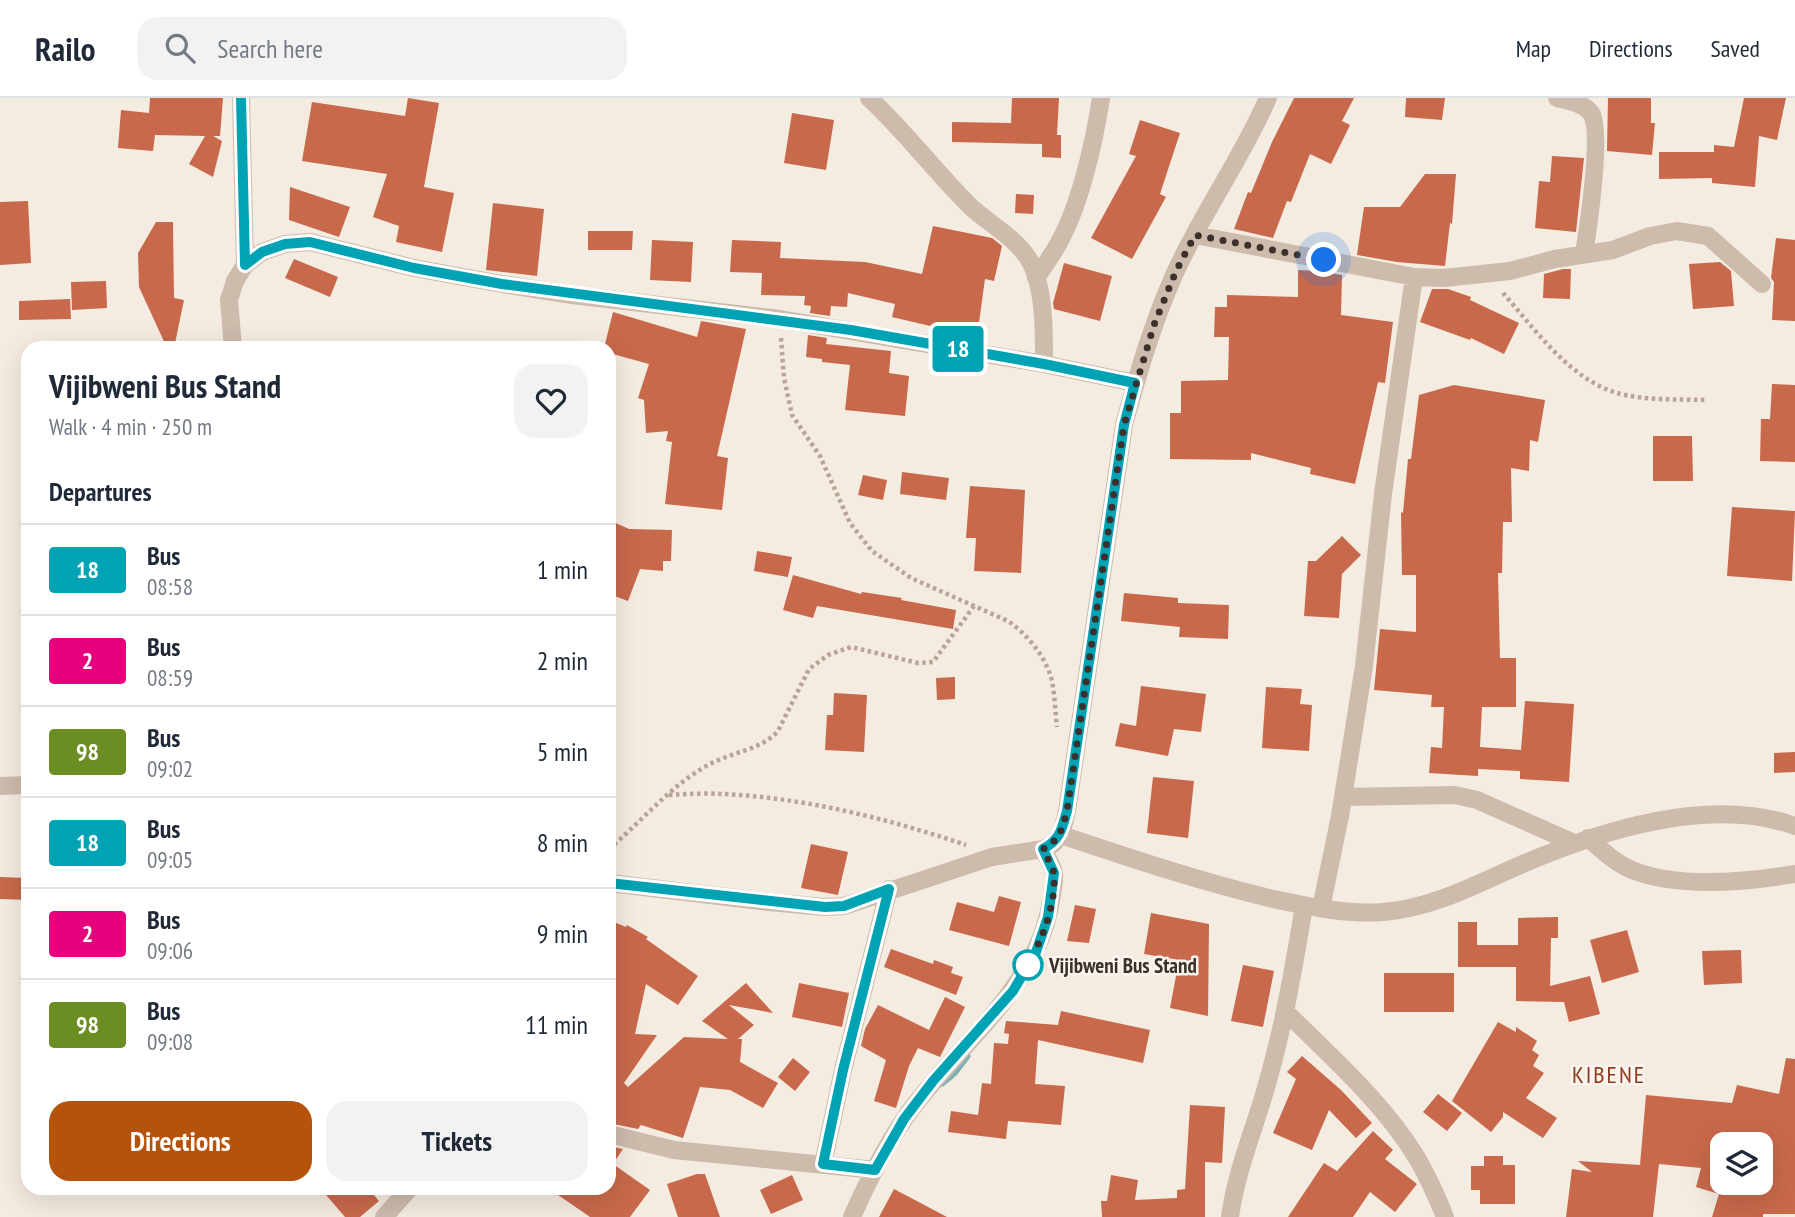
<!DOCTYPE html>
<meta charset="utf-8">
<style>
body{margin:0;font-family:"PT Sans Narrow",sans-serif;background:#f2f2f3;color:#1f2937;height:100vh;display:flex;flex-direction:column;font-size:26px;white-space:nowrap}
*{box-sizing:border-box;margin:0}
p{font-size:23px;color:#747a83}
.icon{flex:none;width:38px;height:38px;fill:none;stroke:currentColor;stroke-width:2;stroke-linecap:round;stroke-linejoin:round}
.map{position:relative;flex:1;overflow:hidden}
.panel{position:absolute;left:21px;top:243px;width:595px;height:854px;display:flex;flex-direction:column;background:#fff;border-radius:21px;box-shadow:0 7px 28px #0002}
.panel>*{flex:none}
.badge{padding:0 14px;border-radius:5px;font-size:24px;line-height:46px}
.controls{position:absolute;left:1710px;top:1034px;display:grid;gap:14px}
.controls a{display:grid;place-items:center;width:63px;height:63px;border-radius:14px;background:#fff;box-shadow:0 7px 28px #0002;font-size:35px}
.you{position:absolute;width:35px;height:35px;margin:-18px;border:5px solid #fff;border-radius:50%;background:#1a73e8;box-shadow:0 0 0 10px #1a73e833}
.map>.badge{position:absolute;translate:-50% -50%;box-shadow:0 0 0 4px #fff}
h2{padding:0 28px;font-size:26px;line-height:63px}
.round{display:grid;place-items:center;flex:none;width:74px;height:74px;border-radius:21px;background:#f2f2f3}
.summary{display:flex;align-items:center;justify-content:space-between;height:119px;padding:0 28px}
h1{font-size:33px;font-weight:700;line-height:52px}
.primary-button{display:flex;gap:14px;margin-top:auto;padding:14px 28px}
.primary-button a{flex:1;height:80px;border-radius:21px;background:#b45309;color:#fff;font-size:28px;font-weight:700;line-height:80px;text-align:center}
.primary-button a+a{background:#f2f2f3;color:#1f2937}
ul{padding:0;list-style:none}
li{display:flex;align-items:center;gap:21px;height:91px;padding:0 28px;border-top:2px solid #e0e1e3}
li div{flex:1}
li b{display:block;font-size:26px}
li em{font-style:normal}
li .badge{min-width:77px;font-weight:700;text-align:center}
header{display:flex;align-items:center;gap:42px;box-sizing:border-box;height:98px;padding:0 35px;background:#fff;border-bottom:2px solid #e0e1e3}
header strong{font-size:33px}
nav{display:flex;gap:38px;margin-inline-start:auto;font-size:24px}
.search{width:490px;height:63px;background:#f2f2f3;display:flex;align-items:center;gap:18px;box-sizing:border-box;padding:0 24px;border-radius:21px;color:#747a83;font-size:26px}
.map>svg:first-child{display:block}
</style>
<header>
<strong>Railo</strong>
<div class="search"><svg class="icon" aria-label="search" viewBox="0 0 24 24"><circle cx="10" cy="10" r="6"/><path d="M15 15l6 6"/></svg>Search here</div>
<nav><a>Map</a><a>Directions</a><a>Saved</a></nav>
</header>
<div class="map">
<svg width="1795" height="1119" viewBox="0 0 1795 1119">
<rect width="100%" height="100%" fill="#f4ebe1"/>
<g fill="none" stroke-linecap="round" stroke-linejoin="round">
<path stroke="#7fb0b2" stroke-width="7" d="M942 985 954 975 967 958"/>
</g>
<path fill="#c8694b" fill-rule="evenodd" d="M150 0H223L220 38H213L222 43 213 79 189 66 205 38 155 37 153 53 118 50 121 12 149 15Z
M408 0 439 5 424 89 454 95 442 154 396 144 399 128 373 119 387 76 302 63 312 4 405 18Z
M1012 0H1059L1057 37H1061V60L1042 59V46L952 44V24L1011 25Z
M1294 0H1354L1342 23 1350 27 1331 66 1310 56 1291 104 1287 103 1273 140 1234 131 1248 94 1251 95 1272 44Z
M1406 0H1445L1442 22 1405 19Z
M1608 0H1651V25H1655L1652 57 1607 53Z
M1744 0H1786L1777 42 1759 38 1755 89 1712 85V80L1659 81V54H1714V47L1734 49Z
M792 15 834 22 826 72 784 65Z
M1140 22 1180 35 1160 96 1166 99 1132 161 1091 140 1136 58 1129 56Z
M1552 58 1584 60 1576 134 1535 130 1539 83 1550 84Z
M1425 76H1456L1452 126 1450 125 1445 168 1397 164 1357 157 1364 109H1400Z
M290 89 350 109 339 139 289 122Z
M1016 96 1034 97 1033 116 1015 115Z
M28 103 31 165 0 167V104Z
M493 105 544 111 537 178 486 172Z
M156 124H173L174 200 184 202 174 250H167L139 189 138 155Z
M933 128 992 140 1002 148 994 183 985 181 977 239 892 219 895 206 848 195 847 209 831 208 830 218 810 215 811 208 804 207 805 198 761 197 762 175 730 174 732 142 781 144 780 160 865 164 922 176Z
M588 133H633L632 152H588Z
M1776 140 1795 142V223L1772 222 1774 184 1771 180Z
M652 142 693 144 691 184 650 182Z
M294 161 338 179 330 199 285 180Z
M1720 164 1731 173 1734 208 1693 211 1689 166Z
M1064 165 1112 178 1100 223 1054 211 1053 205Z
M1563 171H1571L1570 201 1543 200 1544 176Z
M1298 172 1320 173 1342 177 1341 217 1393 224 1385 285 1378 284 1355 386 1310 376 1311 370 1251 355V362L1170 361V315H1181V283L1228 282 1229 239H1214L1215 209H1227V197L1298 199Z
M106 183 107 210 72 212 71 184Z
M1432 191H1448L1471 199 1470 202 1519 225 1504 256 1471 240 1470 242 1420 224Z
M70 201 71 221 19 222V203Z
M613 214 697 239 701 223 746 231 717 358 728 360 722 412 665 406 672 344 666 343 668 333 646 335 644 302 638 300 649 266 609 255V250H604Z
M808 237 827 240 826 246 891 253 889 275 909 278 905 318 845 312 850 267 822 264V261L806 259Z
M1772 286 1795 287V364L1760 363 1761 321H1770Z
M1454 287 1545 302 1538 344 1530 342 1529 373 1511 370 1512 424H1503L1502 475H1498L1500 560H1516V609H1482L1480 649 1521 652 1525 603 1574 606 1569 684 1520 681V673L1478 671V678L1429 675 1431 649 1442 650 1444 609H1431L1432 597 1374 592 1380 531 1416 534V477H1402L1401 414 1403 415 1408 361H1411L1419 297Z
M1653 338H1692L1693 383H1653Z
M902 374 949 380 946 402 900 396Z
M863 377 887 382 883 402 858 397Z
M970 388 1025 392 1021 475 974 473 976 440H966Z
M1732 409 1795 413 1792 483 1727 478Z
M609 422 629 431 672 432 671 463H663V473L640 471 628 503 609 496Z
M1342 438 1361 457 1342 476 1339 520 1304 518 1308 463H1316Z
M757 453 792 459 788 479 754 473Z
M793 477 861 496 862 494 902 500 901 502 956 512 953 531 817 508 813 520 783 512Z
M1124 495 1178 500V505L1229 507 1228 541 1179 539 1180 529 1121 523Z
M955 579V601L937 602 936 580Z
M1141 588 1206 596 1201 634 1174 631 1168 658 1115 648 1120 625 1136 628Z
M1266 589 1302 591 1300 606 1312 607 1309 653 1262 650Z
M834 595 867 597 864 654 825 652 827 617H833Z
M1795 654V674L1774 675V655Z
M1153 679 1194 683 1188 740 1147 735Z
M811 746 848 754 838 797 801 790Z
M0 779 28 780V802L0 801Z
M999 798 1021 804 1009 848 949 832 957 804 994 814Z
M1075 807 1096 811 1089 845 1067 843Z
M1151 815 1209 826 1208 918 1170 910 1179 862 1144 856Z
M1558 819V840H1551L1550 888 1590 878 1600 916 1569 924 1564 904 1516 903V869H1458V824H1477V847H1518V820Z
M609 822 626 829 627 827 648 839 646 841 698 878 678 907 646 886 635 936 657 937 624 985 628 989 684 939 728 941 702 923 746 885 773 915 729 907 754 927 738 941H742L740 964 778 985 763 1010 730 992 700 989 683 1040 641 1027 638 1031 609 1025Z
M1627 832 1639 874 1602 885 1590 842Z
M891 851 933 866 934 862 953 869 951 875 963 879 956 897 884 869Z
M1741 852 1742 885 1704 887 1702 853Z
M1243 867 1274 873 1263 929 1231 923Z
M1384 875H1454V914H1384Z
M799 885 849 895 842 929 792 919Z
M945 899 965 909 940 959 918 950 909 968 896 1010 874 1003 886 962 861 948 865 931 878 907 929 932Z
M1061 913 1150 932 1143 965 1038 942 1035 986 1065 988 1061 1027 1008 1023 1006 1041 948 1034 951 1013 978 1017 982 985 991 986 994 945 1008 946 1009 936 1004 935 1006 923 1058 927Z
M1498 924 1516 934V929L1537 943 1532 952 1539 957 1533 968 1544 975 1526 1000 1557 1020 1543 1040 1503 1014V1019L1491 1034 1452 1003Z
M1302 958 1341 992 1372 1025 1356 1040 1329 1012 1312 1052 1273 1035 1296 981 1287 974Z
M793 960 810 974 795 993 778 979Z
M1786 960 1795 961V1116H1763V1119H1712L1719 1096 1696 1089 1701 1070 1659 1066 1653 1119H1566L1572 1071 1592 1074 1578 1063 1640 1067 1646 997 1732 1005 1737 987 1779 996ZM1722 1046H1760V1085H1722Z
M1438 996 1462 1015 1447 1033 1423 1014Z
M1190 1007 1225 1009 1222 1065 1205 1064V1119H1102L1101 1103H1107L1111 1077 1138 1082 1135 1102 1177 1100V1092L1185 1091Z
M1373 1033 1393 1052 1385 1061 1417 1086 1395 1114 1370 1094 1353 1119H1288L1324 1065 1337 1073Z
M609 1048 623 1051 613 1066 650 1092 630 1119H590L548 1090H609Z
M1484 1058H1503V1067H1515V1106H1480V1092H1471V1068H1484Z
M697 1076H705L720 1119H678L667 1086Z
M792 1077 803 1102 771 1116 760 1092Z
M320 1090H368L379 1103 360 1119H345Z
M894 1091 947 1119H879Z"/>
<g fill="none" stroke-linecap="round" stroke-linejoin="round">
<path stroke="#b9a596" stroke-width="4.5" stroke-dasharray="3.5 3.5" stroke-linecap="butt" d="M1503 195C1534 230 1568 279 1614 294 1642 303 1677 301 1706 302
M781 240 784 280 792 317 820 358 850 425 872 453 911 480 1008 523C1027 536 1044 557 1051 579 1055 595 1055 613 1057 629
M669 697C687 696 706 695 723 696 806 700 889 721 966 747
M609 751C642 723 672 686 710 666 732 654 761 652 778 633L809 571 828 557 851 549 918 565 933 564 974 508"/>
<path stroke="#cdbbac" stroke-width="18" d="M241 0 245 167
M869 0C906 34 936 75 972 110 990 126 1014 139 1028 160 1045 187 1044 235 1044 266
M1557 0C1568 3 1584 5 1591 15 1603 34 1588 130 1584 156
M1195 137 1414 179 1444 180 1510 173 1555 161 1613 152 1650 138 1677 133 1708 138 1762 186
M1036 180C1043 170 1051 159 1057 148 1080 109 1094 45 1101 0
M233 250 229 202 235 183 245 167 262 154 285 146 310 144 414 170 502 186 572 197 780 221 1044 266 1135 285
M0 688 28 687
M1343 699 1455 697 1477 702 1574 745
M1061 737C1130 760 1198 783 1269 800 1306 808 1345 817 1384 814 1432 810 1475 787 1518 768 1599 733 1709 697 1795 728
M1588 740C1602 752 1615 765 1632 772 1679 791 1746 784 1795 776
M609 785 769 804 825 809 844 808 992 759 1043 751 1053 746 1061 737 1067 713 1124 327C1138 275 1153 224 1175 175 1202 115 1241 62 1268 0
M1321 810 1340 718 1364 568 1383 396 1414 179
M1286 914C1332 960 1383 1004 1417 1060 1428 1079 1437 1099 1445 1119
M609 1036 674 1052 875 1072
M823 1066 843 972 889 791
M384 1119 410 1090
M852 1119C867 1085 884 1051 905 1020 954 949 1038 892 1051 802 1052 794 1055 783 1054 775 1053 768 1046 758 1043 751
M1230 1119C1236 1073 1255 1030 1267 986 1284 927 1294 868 1304 808"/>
</g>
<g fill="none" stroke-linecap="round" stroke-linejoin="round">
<defs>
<path id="line" d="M241 0 245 167 262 154 285 146 310 144 414 170 502 186 851 232 1044 266 1135 285 1124 327 1067 713C1062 731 1060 742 1043 751L1054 775 1048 819 1036 854 1013 893 933 983 904 1021 875 1072 823 1066 843 972 889 791 844 808 825 809 609 785"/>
</defs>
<use href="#line" stroke="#fff" stroke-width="16"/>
<use href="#line" stroke="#00a3b4" stroke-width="10"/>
<path stroke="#3b302b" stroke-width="7" stroke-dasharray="0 12.6" d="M1028 867 1024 873C1040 847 1056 809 1054 777 1054 769 1046 759 1043 751 1060 742 1062 731 1067 713L1124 327 1154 227 1176 173 1195 137 1324 162"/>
</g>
<circle fill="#fff" stroke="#00a3b4" stroke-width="3.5" cx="1028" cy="867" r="14"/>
<g text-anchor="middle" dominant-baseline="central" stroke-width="5" stroke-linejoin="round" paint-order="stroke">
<g font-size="21" font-weight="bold" fill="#3b302b" stroke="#fbf5ee" text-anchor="start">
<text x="1049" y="867">Vijibweni Bus Stand</text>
</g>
<g font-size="24" letter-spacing="2" fill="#8c3b22" stroke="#fbf5ee">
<text x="1609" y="976">KIBENE</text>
</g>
</g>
</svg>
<div class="controls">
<a><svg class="icon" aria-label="layers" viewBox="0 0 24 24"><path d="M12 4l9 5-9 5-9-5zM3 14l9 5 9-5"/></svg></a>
</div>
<div class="you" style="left:1324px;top:162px"></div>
<b class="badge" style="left:958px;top:251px;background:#00a3b4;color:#fff">18</b>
<section class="panel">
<div class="summary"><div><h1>Vijibweni Bus Stand</h1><p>Walk · 4 min · 250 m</p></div><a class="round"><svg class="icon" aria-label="heart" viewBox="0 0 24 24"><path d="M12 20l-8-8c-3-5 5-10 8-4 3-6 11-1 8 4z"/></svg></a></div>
<h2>Departures</h2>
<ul>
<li><span class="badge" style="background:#00a3b4;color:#fff">18</span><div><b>Bus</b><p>08:58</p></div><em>1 min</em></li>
<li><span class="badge" style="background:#e6007e;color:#fff">2</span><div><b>Bus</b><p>08:59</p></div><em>2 min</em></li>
<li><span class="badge" style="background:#6b8e23;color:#fff">98</span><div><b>Bus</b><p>09:02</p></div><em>5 min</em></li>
<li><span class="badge" style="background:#00a3b4;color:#fff">18</span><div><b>Bus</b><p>09:05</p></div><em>8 min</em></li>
<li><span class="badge" style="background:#e6007e;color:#fff">2</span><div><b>Bus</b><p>09:06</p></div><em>9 min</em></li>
<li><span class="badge" style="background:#6b8e23;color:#fff">98</span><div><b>Bus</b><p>09:08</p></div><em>11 min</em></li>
</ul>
<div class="primary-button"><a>Directions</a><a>Tickets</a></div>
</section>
</div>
